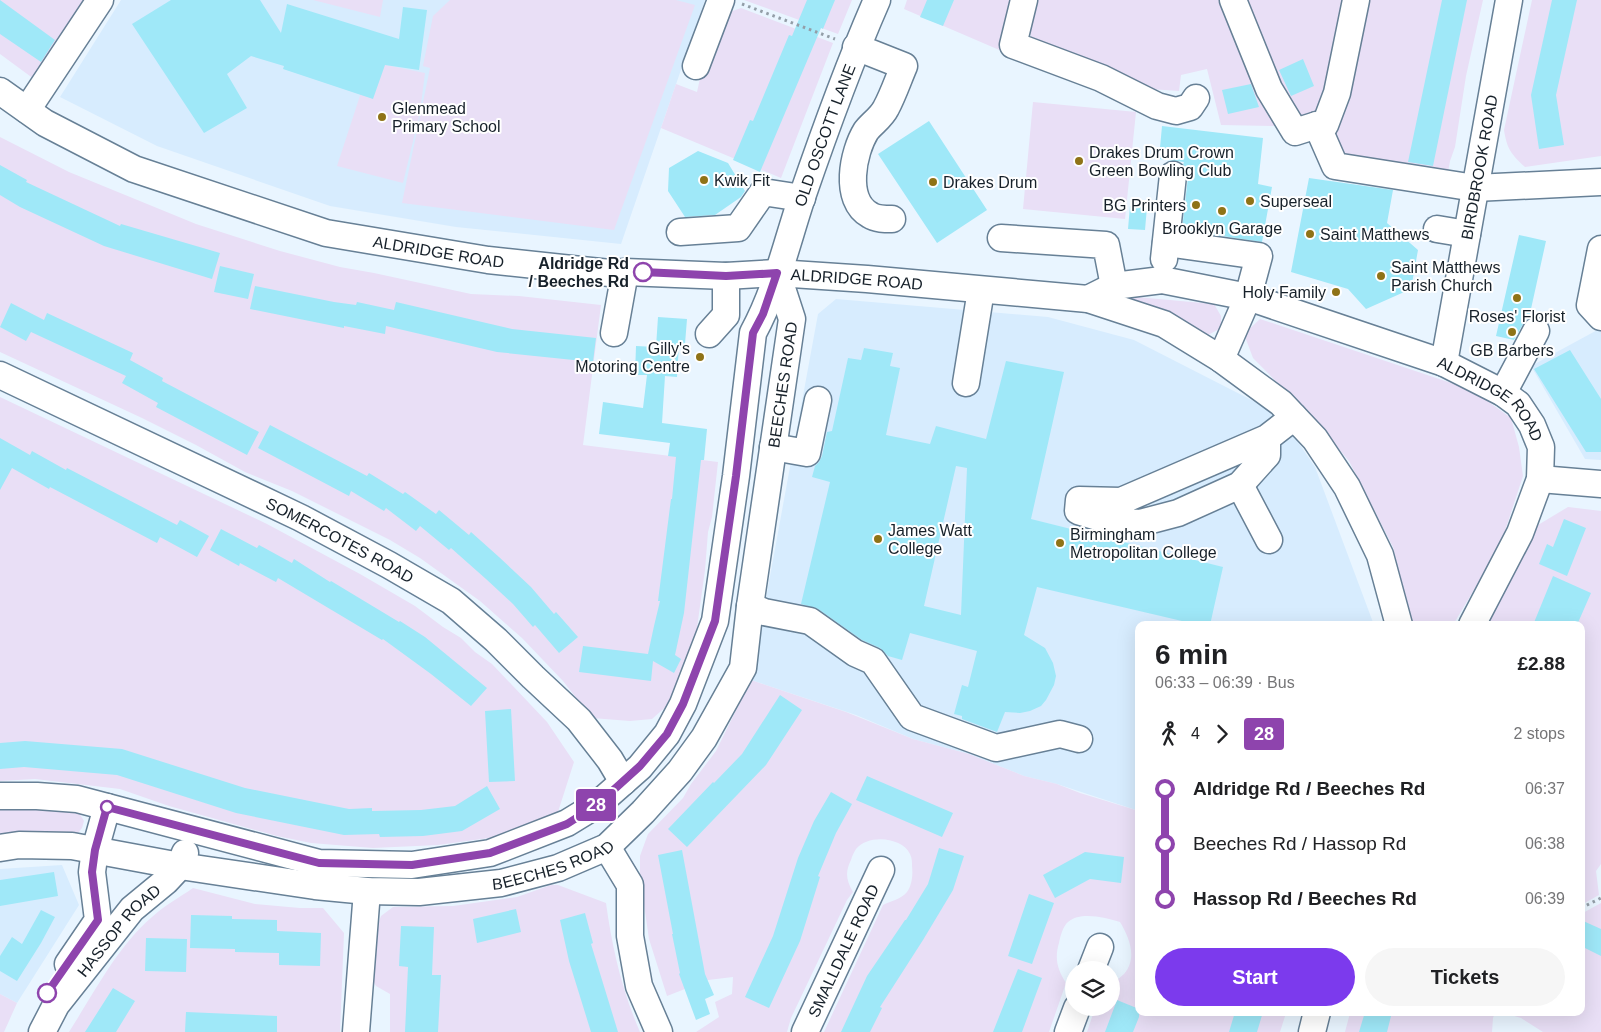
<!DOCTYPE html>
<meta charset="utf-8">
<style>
body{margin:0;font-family:Helvetica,sans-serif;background:#f6f6f6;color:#202124;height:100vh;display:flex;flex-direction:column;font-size:19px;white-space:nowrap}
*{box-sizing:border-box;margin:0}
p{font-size:16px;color:#757577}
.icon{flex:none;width:28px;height:28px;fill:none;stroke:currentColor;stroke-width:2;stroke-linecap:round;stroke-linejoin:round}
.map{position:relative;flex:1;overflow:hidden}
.details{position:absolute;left:1135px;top:621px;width:450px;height:395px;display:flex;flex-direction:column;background:#fff;border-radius:10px;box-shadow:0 5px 20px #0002}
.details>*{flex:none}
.badge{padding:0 10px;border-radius:4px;font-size:18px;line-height:32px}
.buttons{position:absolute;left:1065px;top:961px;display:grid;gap:10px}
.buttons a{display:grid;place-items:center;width:55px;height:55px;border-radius:50%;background:#fff;box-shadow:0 5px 20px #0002;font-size:25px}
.map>.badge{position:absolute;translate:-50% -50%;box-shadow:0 0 0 2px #fff}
.legs{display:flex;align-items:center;gap:8px;height:55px;padding:0 20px;font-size:16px}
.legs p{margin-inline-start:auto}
.summary{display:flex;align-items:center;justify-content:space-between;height:85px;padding:0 20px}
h1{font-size:28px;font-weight:700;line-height:38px}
.cta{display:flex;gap:10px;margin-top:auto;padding:10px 20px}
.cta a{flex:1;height:58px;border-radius:30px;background:#7c3aed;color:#fff;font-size:20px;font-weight:700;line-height:58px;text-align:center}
.cta a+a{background:#f6f6f6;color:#202124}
ul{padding:0 20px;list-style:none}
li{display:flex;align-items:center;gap:18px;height:55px;font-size:19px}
li i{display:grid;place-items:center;width:8px;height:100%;margin:0 6px;background:currentColor}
li i::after{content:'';width:12px;height:12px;margin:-6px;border:4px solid;border-radius:50%;background:#fff}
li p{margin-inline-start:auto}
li:first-child i{background:linear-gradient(#0000 50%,currentColor 0)}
li:last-child i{background:linear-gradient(currentColor 50%,#0000 0)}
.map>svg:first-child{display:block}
</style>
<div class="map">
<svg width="1601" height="1032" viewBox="0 0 1601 1032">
<rect width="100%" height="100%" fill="#e9f5ff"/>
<path fill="#d7ecfe" d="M121 0H705L621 244 456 227 330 206 157 146 60 97Z
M836 299 1048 317 1134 340 1271 410 1281 417 1315 467 1374 625H1139V811L1057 784 1024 776 969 754 913 739 856 715 751 680 818 314Z
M1601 328V460L1585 459 1531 366Z
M62 865 79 905 17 1003 0 994V869Z"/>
<path fill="#e9dff6" d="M0 0H84L34 79 0 54Z
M313 0H383L380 17Z
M450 0H676L695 5 614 230 402 203 430 68 423 66 433 16Z
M744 0H852L838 34Z
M907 0H1020L1004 52 904 9Z
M1031 0H1228L1277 126 1221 125 1207 69 1181 75 1179 91 1150 89 1032 41 1027 21Z
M1240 0H1350L1324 109 1298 122Z
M1363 0H1483L1466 76 1455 147 1450 161 1447 178 1342 159 1335 138Z
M1532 0H1601V156L1525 167C1511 154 1507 149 1504 130Z
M741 8 833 43 781 178 661 128 676 84 697 92 701 74 727 13Z
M371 62 425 73 420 112 403 183 337 166Z
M1033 102 1136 112 1125 219 1023 209Z
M0 137 69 172 196 224 280 251 340 267 374 273 471 294 519 296 601 305 583 445 718 462 712 517 708 532 705 570 696 635 669 704 652 719 630 721 592 718 563 681 522 638 480 601 420 558 390 540 292 491 245 472 196 445 142 418 0 352Z
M1125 296 1214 304 1221 316V328L1208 335Z
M1260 319 1472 390 1511 418 1519 447 1523 476 1500 546 1453 625H1411L1393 547 1349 461 1315 421 1253 358 1244 334Z
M0 397 267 524 360 574 415 606 443 627 461 638 475 652 492 664 547 722 574 762 557 815 524 828 496 837 438 845 373 848 311 843 277 836 169 806 120 789 35 779 0 781Z
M1568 507 1601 511V864L1596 871 1599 895 1581 905V625H1485L1520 562 1538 525Z
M751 680 846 712 913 739 969 754 1024 776 1057 784 1080 793 1139 811V1012L1286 1013 1280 1032H1087L1095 1008H1111V984C1115 981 1120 978 1124 974 1138 958 1129 937 1120 922 1106 918 1081 911 1068 922 1063 926 1060 937 1059 943 1054 959 1058 970 1066 983L1049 1032H824L883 905C891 901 901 899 907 892 912 885 913 875 912 866 912 862 912 858 910 854 902 837 868 834 856 849 854 852 852 856 851 860 845 872 846 880 853 892L847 900 791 1018 787 1032H696L719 1017 715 1002 732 994 733 977 708 980 667 996 649 939 640 877V856L648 834 683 798 691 784 716 751Z
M25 806 78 811 84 821 82 828 77 834 0 835V809Z
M551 885H558L606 903C612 947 622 991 640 1032H390V994L376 986 373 981 376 930 381 916 393 907 453 906 517 897Z
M193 888 255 904 300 908H323L344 933 340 1032H69C94 993 117 947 152 917 164 906 180 897 193 888Z
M1601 903V1032H1543L1521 1018 1504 1013 1581 1012V914Z
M0 994 17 1003 4 1032H0Z
M1350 1013H1495L1493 1018 1492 1032H1345Z"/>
<path fill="#9fe8f8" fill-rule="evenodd" d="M0 0 55 40 41 62 0 34Z
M171 0H260L281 33 287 4 399 39 403 7 427 10 419 70 385 65 373 99 283 69 284 66 251 56 227 74 247 108 204 133 132 24Z
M807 0H835L823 29 821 28 760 172 733 160 750 120 753 121 789 35 792 36Z
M927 0H954L943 26 920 17Z
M1442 0H1467L1433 166 1408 162Z
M1552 0H1577L1556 95 1564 145 1539 149 1531 95Z
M1303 59 1314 86 1291 96 1279 70Z
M1251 84 1259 107 1228 114 1222 90Z
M929 121 987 210 937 243 878 154Z
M1162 126 1263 138 1258 184 1272 187 1262 242 1182 230 1188 177 1187 169 1183 165 1184 162 1159 159Z
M698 151 728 163 745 191 741 197 715 215 685 217 668 191 669 168Z
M0 165 27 180 26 182 120 226 121 224 220 253 212 279 104 246 20 207 0 195Z
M1309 178 1393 190 1387 223 1418 250 1411 289 1366 309 1348 289 1291 272Z
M1130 206 1147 207 1145 230 1128 229Z
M1519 235 1546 241 1529 318 1523 324 1514 340 1496 336Z
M220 266 254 274 248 299 214 292Z
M255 286 334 302 356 305 357 302 394 310 396 302 512 329 596 338 593 362 497 352 386 326 385 334 344 326V328L250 309Z
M11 303 44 320 47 313 133 353 130 360 163 378 162 381 259 432 247 455 156 407 158 403 122 383 126 376 31 332 26 341 0 327Z
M658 317 687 319 685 344H679L677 377 665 376 662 423 707 429 704 460H701L684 613 675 655 681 659 674 673 653 661 651 681 579 672 583 646 648 654 654 626 660 601H658L671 499H672L676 457 668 456 670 443 599 434 603 402 643 408 647 375H635L636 346 656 347Z
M864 348 893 353 890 366 900 368 886 435 930 444 936 426 986 439 1006 361 1064 372 1031 519 1223 567 1210 625H1199L1037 587 1024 635 1045 648 1053 663 1056 676 1054 685 1046 700 1041 706 1030 711 1020 713 1005 712 997 732 962 719V716L954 714 962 685 968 687 977 651 910 633 902 660 888 656 880 648 862 640 818 609 801 604 830 482 812 477 815 466 819 462 822 456 827 432 832 431 848 358 861 360ZM956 466 967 468 961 615 924 606Z
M1570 350 1601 399V452H1586L1534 369Z
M270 425 367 476 369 473 403 494 405 492 436 514 439 510 469 535 471 532 499 557 531 587 554 614 556 612 578 637 559 653 535 625 533 627 513 604 486 579 451 548 449 550 420 526 416 531 386 508 384 511 351 491 349 496 258 448Z
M0 438 30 455 32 451 66 470 67 468 177 525 180 520 209 536 197 557 160 537 157 543 50 487 49 489 12 468 0 490Z
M1564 519 1586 528 1567 576 1539 564 1547 544 1553 547Z
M221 529 257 548 259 545 292 563 294 559 330 582 331 581 399 622 400 621 425 637 487 688 471 706 431 674 383 639 382 640 278 578 276 582 240 563 239 566 210 550Z
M1553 576 1591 593 1577 625H1533Z
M780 695 802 710 766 765 687 847 668 829 713 782 714 783 742 754Z
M511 709 515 781 489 782 485 711Z
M25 741 122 749 245 788 349 809 372 808V811L421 810 455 806 487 786 500 809 462 831 423 836 380 837 379 834 344 835 236 813 117 775 24 767 0 769V743Z
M867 776 953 813 942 837 856 800Z
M831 792 852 804 836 833 818 876 820 877 800 941 769 1008 745 997 773 936 798 858 814 821Z
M939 848 964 856 953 890 923 940 880 1007 882 1008 870 1032H841L867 976 905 920H906L928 884Z
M682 850 705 974 714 995 705 999 710 1014 696 1020 679 974 680 973 672 934H673L658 855Z
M1085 852 1124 857 1121 883 1090 879 1055 898 1043 875Z
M54 872 58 896 0 906V880Z
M1029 894 1054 903 1032 964 1008 956Z
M516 909 521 932 477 943 473 919Z
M41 910 55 917 41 943 17 981 0 971V956L12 937 22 944Z
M585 913 593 943 591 944 618 1032H591L569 961 560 920Z
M191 915 232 916V919L277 920V931L321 933 320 966 279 965V953L235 952V949L190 948Z
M1581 920 1601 929V956L1581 946Z
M401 926 434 927 432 975H441L438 1032H405L408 967 399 966Z
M146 938 187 939 186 972 145 971Z
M1018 969 1042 978 1036 994 1022 1032H993Z
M113 988 135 1001 116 1032H85Z
M1117 1000 1139 1009V1017L1133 1032H1105Z
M186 1012 277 1016V1032H185Z
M1235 1012H1263L1257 1032H1229Z
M1365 1012H1392L1387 1032H1359Z"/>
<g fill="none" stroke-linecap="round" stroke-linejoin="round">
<defs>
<g id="minor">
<path d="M1024 0 1013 45 1101 78 1157 106 1176 111 1190 107 1196 98"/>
<path d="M1233 0 1269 89 1295 132 1317 125H1325L1337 93 1356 0"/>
<path d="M856 47 904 66C898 80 893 95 886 108 881 118 872 123 866 131 853 152 843 200 870 215 876 219 885 219 892 219"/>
<path d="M696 66 721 0"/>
<path id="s1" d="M0 91 45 123 134 169 326 233 488 260 610 273 625 272 726 276 777 273 867 279 1088 299 1164 324 1221 359 1281 403 1315 439 1347 487 1380 555 1399 625"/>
<path d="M27 110 100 0"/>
<path d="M1317 125 1335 166 1475 188 1601 182"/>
<path d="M1437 229 1467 234"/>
<path d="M680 232 738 228 763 192 802 198"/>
<path d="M1001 238 1106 245 1114 286"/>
<path d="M1166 243 1259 256 1248 297 1221 359"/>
<path d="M1601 249 1590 305 1601 317"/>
<path d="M1164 259 1173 175"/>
<path id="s2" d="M1088 299 1114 286 1162 280 1248 297 1444 363 1503 393 1518 404 1532 425 1541 447 1540 479 1520 533 1472 625"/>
<path d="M614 333 625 272"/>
<path d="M709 334 726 315V276"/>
<path id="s3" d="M1444 363 1509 0"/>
<path id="s4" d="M0 375 301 518 389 565 451 601 496 640 533 677 579 720 610 760 623 782"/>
<path d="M966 383 981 290"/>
<path d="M1503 393 1536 331"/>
<path d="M1267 438 1121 501 1079 500 1078 511 1111 521 1140 523 1178 513 1240 485 1267 455V438L1294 417"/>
<path d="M773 447 807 453 818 400"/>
<path d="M1540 479 1601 484"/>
<path d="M1240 485 1269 540"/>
<path d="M750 606 764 612 810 621 855 653 873 661 912 717 996 748 1060 734 1079 739"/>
<path id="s5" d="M0 796H37L77 799 319 863 412 865 490 853 567 823 598 804 640 767 667 734 683 704 715 621 736 476 753 333C776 291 787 242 802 197 825 130 849 64 877 0"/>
<path d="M607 847 630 885V936L639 986 659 1032"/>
<path id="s6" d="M0 848 19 845 72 846 180 866 315 886 367 891 419 892 501 883 558 868 607 847 643 812 680 771 704 738 743 668 750 606 792 319 777 273"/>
<path d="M68 964 98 920 92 872 95 850 107 807"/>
<path d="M1091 970 1100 947"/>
<path id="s7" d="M42 1032 56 1005 132 909 166 881 180 866 185 853"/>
<path d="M356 1032 367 891"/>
<path id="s8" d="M805 1032 881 870"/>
<path d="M1068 1032 1077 1008"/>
<path d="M1312 1032 1317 1012"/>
</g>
</defs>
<use href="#minor" stroke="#678096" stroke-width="29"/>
<path stroke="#939ea8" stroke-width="3" stroke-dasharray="2.5 4" stroke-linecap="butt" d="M742 4 835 39
M1581 908 1601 898"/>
<use href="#minor" stroke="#fff" stroke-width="26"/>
</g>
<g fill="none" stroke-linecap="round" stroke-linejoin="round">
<defs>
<path id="line-1" d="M47 993 98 920 92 872 95 850 107 807 319 863 412 865 490 853 567 824 598 804 640 766 667 734 683 704 715 621 736 476 753 333 763 314 777 273 726 276 643 272"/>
</defs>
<use href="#line-1" stroke="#fff" stroke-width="11"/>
<use href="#line-1" stroke="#8e44ad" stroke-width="8"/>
</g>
<g fill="#8f7317" stroke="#fff" stroke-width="2">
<circle cx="382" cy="117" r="5"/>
<circle cx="1079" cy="161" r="5"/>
<circle cx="704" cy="180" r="5"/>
<circle cx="933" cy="182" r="5"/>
<circle cx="1250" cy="201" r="5"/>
<circle cx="1196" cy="205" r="5"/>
<circle cx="1222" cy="211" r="5"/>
<circle cx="1310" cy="234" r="5"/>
<circle cx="1381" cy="276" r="5"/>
<circle cx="1336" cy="292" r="5"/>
<circle cx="1517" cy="298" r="5"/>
<circle cx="1512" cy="332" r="5"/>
<circle cx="700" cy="357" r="5"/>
<circle cx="878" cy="539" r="5"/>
<circle cx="1060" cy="543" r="5"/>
</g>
<g fill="#fff" stroke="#8e44ad" stroke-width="2.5">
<circle cx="643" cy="272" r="9"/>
<circle cx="107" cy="807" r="6"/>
<circle cx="47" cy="993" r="9"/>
</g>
<g text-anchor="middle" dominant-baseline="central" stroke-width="4" stroke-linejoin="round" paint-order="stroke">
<g font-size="16" fill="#17212a" stroke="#fff" text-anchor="start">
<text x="392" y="108">Glenmead<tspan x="392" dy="18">Primary School</tspan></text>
<text x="1089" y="152">Drakes Drum Crown<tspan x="1089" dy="18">Green Bowling Club</tspan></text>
<text x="714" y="180">Kwik Fit</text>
<text x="943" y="182">Drakes Drum</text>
<text x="1260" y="201">Superseal</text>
<text x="1186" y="205" text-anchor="end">BG Printers</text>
<text x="1222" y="228" text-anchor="middle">Brooklyn Garage</text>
<text x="1320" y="234">Saint Matthews</text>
<text x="1391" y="267">Saint Matthews<tspan x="1391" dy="18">Parish Church</tspan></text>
<text x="1326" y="292" text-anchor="end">Holy Family</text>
<text x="1517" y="316" text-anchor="middle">Roses' Florist</text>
<text x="690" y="348" text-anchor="end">Gilly's<tspan x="690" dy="18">Motoring Centre</tspan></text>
<text x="1512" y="350" text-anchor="middle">GB Barbers</text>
<text x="888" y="530">James Watt<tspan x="888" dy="18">College</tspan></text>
<text x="1070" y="534">Birmingham<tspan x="1070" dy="18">Metropolitan College</tspan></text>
</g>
<g font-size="16" fill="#17212a" stroke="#fff">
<text stroke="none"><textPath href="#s5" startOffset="1341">OLD OSCOTT LANE</textPath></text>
<text stroke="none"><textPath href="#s3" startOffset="199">BIRDBROOK ROAD</textPath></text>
<text stroke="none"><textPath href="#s1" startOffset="472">ALDRIDGE ROAD</textPath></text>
<text stroke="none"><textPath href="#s1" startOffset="892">ALDRIDGE ROAD</textPath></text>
<text stroke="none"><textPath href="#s6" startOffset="1130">BEECHES ROAD</textPath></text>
<text stroke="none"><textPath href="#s2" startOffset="432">ALDRIDGE ROAD</textPath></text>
<text stroke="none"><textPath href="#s4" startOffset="378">SOMERCOTES ROAD</textPath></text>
<text stroke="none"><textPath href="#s6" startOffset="560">BEECHES ROAD</textPath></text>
<text stroke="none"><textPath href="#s7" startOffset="128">HASSOP ROAD</textPath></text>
<text stroke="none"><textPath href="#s8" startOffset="90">SMALLDALE ROAD</textPath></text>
</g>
<g font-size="16" font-weight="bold" fill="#17212a" stroke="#fff" text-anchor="end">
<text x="629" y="263">Aldridge Rd<tspan x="629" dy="18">/ Beeches Rd</tspan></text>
</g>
</g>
</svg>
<div class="buttons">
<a><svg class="icon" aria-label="layers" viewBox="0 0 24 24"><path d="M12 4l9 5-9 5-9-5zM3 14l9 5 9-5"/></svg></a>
</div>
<b class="badge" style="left:596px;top:805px;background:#8e44ad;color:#fff">28</b>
<section class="details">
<div class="summary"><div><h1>6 min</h1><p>06:33 – 06:39 · Bus</p></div><b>£2.88</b></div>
<div class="legs"><svg class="icon" aria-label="walk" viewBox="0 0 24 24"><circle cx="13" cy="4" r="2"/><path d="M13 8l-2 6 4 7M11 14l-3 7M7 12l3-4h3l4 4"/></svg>4<svg class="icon" aria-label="forward" viewBox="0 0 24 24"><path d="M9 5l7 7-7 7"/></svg><b class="badge" style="background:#8e44ad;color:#fff">28</b><p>2 stops</p></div>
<ul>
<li><i style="color:#8e44ad"></i><b>Aldridge Rd / Beeches Rd</b><p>06:37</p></li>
<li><i style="color:#8e44ad"></i><span>Beeches Rd / Hassop Rd</span><p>06:38</p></li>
<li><i style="color:#8e44ad"></i><b>Hassop Rd / Beeches Rd</b><p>06:39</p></li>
</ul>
<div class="cta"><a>Start</a><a>Tickets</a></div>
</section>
</div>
